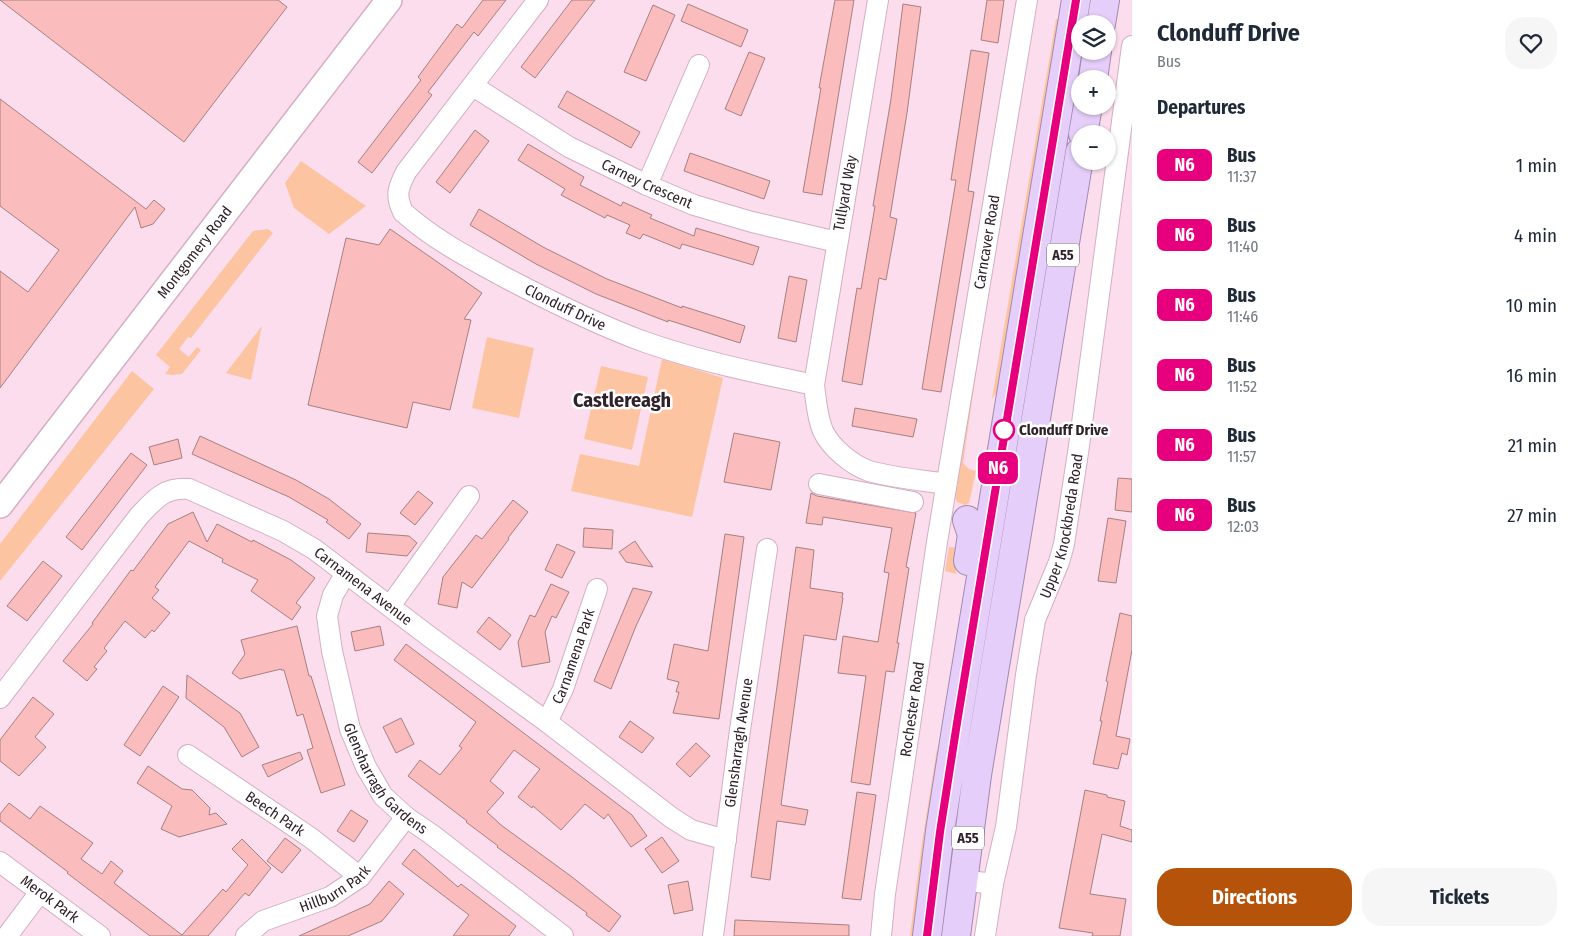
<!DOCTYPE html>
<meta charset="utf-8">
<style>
body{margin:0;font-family:"Fira Sans Condensed",sans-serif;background:#f6f6f7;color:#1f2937;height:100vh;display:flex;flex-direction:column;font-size:19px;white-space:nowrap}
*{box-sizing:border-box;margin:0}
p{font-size:16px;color:#747a83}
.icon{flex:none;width:28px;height:28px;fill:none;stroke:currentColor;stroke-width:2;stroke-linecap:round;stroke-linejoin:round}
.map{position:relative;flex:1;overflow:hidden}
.drawer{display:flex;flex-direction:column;background:#fff;width:450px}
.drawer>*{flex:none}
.badge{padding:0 10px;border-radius:8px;font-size:18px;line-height:32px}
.controls{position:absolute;left:1071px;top:15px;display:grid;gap:10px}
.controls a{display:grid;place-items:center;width:45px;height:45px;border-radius:50%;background:#fff;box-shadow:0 1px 4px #0004;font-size:25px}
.map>.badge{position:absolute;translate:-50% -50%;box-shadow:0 0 0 2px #fff}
h2{padding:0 25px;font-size:19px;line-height:45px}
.round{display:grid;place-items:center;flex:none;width:52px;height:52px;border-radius:20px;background:#f6f6f7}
.overview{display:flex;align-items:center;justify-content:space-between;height:85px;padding:0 25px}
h1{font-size:24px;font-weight:700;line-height:38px}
.cta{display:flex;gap:10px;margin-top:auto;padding:10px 25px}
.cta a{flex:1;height:58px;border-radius:20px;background:#b45309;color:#fff;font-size:20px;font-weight:700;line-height:58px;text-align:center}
.cta a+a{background:#f6f6f7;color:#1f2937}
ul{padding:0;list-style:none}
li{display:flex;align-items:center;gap:15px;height:70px;padding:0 25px}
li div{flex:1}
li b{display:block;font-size:19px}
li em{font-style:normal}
li .badge{min-width:55px;font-weight:700;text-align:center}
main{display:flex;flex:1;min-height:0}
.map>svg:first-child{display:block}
</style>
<main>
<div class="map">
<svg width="1132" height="936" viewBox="0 0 1132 936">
<rect width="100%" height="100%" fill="#fbdded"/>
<path fill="#fdc4a2" d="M1056 19H1059L999 382 997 392 992 399Z
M301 161 366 206 329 234 294 208 285 183Z
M268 229 273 233 191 338 188 337 179 349 189 357 197 347 201 350 182 374 171 375 165 374 170 367 156 355 253 231Z
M990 278 963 463 969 469 976 471 969 503 965 505 957 502 955 497 958 484 954 482Z
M262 326 251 380 226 373Z
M487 337 534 348 519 418 472 408Z
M662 359 723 378 692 517 571 491 580 454 639 466Z
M601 366 648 377 632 450 584 439Z
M132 371 154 389 0 581V544Z
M949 547 960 548 956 574 945 571Z
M999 562 947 936H939L943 891 993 589Z
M937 749V755L921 871 914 936H910L921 849Z"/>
<path fill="#fabcbc" stroke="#a78080" d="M0 0H278L287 7 184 142Z
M483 0H506L478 36 474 32 428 92 432 95 372 173 358 162 421 80 418 77 457 24 462 28Z
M572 0H595L535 78 521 67Z
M835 0H854L822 195 803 192 821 88H819Z
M987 0H1004L998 43 981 40Z
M688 4 748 30 741 47 681 21Z
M903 4 921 7 907 113 890 217 897 219 886 280 879 278 862 385 842 381 857 288 861 289 875 206H873L891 99Z
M653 5 675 15 646 81 624 72Z
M971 50 989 53 968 191 974 192 941 392 922 389 956 180H951Z
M749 52 765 58 741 116 725 109Z
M567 91 640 132 631 148 558 107Z
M0 99 146 209 154 200 165 209 153 224 141 228 135 207 0 388V271L28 292 59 250 0 206Z
M475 130 489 141 450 193 436 182Z
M528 144 584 177 580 185 621 206 623 202 652 215 650 218 694 236 696 228 759 247 753 265 682 244 680 249 643 234 640 239 626 233 630 225 607 215 605 218 561 195 565 189 518 160Z
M690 153 770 181 764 199 684 171Z
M479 209 543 247 607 279 682 308V306L745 326 740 343 668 320V322L596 294 536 264 470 225Z
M390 229 482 293 464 319 471 320 450 410 413 402 407 428 308 405 346 238 379 245Z
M789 276 807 280 796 342 778 338Z
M855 408 917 419 913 437 852 426Z
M734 433 780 442 771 490 724 482Z
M200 436 296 480 329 499 361 524 349 539 326 522 328 520 289 497 192 454Z
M178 439 182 458 154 465 149 447Z
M131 453 147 465 82 550 66 537Z
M1118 478 1132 479V512L1115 510Z
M418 491 433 503 415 525 400 513Z
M811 493 817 496 916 513 906 567 909 568 897 643H899L894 672 886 671 870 785 851 782 866 676 838 673 843 636 878 642 889 573 884 572 892 528 823 517 822 525 806 523Z
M513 500 528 512 508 538 509 539 472 588 462 582 457 608 438 604 443 577 476 535 482 539Z
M193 512 207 542 217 524 252 542 253 540 291 560 315 578 296 603 301 607 292 620 251 591 258 580 222 562 223 559 189 541 155 587 159 590 152 598 170 613 154 632 152 630 145 638 125 621 104 648 107 651 94 667 97 669 87 681 63 661 93 624 92 623 131 570 133 571 168 524Z
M1108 518 1126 521 1116 583 1098 581Z
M584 528 613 530 612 549 583 547Z
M368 533 409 536 417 543 407 556 366 552Z
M725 534 744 537 719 719 673 713 679 692H676L679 682 667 679 674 644 708 651Z
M635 541 643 553 653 567 626 562 619 552Z
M557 544 575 552 562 578 545 570Z
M796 547 814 550 810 588 843 593 842 598H843L836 640 804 635 781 805 808 810 805 825 777 821 770 880 751 877Z
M43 561 62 576 27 621 7 606Z
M551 584 569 592 556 618 552 616 545 632 550 662 522 667 518 642 530 615 535 617Z
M633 588 652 592 636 626 611 689 594 681Z
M1120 613 1132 616V650L1116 736 1130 739 1127 755 1122 753 1118 769 1093 764 1102 721H1100L1108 682 1106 681Z
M489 617 511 635 500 650 477 632Z
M297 626 309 676H311L345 785 321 793 307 750 313 748 303 714 297 716 284 670H281V669L240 679 232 673 245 654 241 640Z
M380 626 384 645 355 651 351 632Z
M406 644 632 815 647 836 631 847 608 814 604 819 585 804 561 830 533 806 532 808 518 797 540 769 514 750 490 781 504 793 487 812 501 825 572 877 621 916 609 932 586 915 587 913 497 847 498 846 466 822 467 821 408 776 420 760 440 775 462 748 459 746 476 722 394 660Z
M187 675 240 713 259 747 242 757 224 727 186 698Z
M163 686 179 697 140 756 124 745Z
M33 697 54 714 35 737 46 747 19 776 0 761V740Z
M401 718 414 744 396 753 383 727Z
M630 721 654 738 642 753 619 737Z
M696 743 710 756 690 777 676 764Z
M300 752 303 759 268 777 262 765Z
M148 766 182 789 192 790 210 808 209 815 216 813 227 824 179 837 161 829 172 806 137 783Z
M1085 790 1107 795V797L1125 801 1120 826 1132 830V842L1102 834 1090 894 1126 899 1120 936H1092L1093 933 1059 928Z
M857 792 876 795 861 900 842 898Z
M9 803 30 819 40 806 93 843 81 859 102 874 111 861 123 871 114 883 182 935 223 889 226 892 248 865 232 849 242 839 271 868 249 896 245 893 208 936H150L67 873 68 872 0 821V814Z
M351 810 368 821 354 842 337 831Z
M662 837 679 861 662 873 645 849Z
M285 838 301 850 282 873 267 861Z
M414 849 458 887 461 884 516 926 509 936H453L469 915 402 864Z
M389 881 404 894 382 921 348 936H299L370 904Z
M688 881 693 910 674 914 668 885Z
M735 920 849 925V936H734Z"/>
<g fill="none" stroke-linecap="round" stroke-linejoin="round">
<defs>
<g id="minor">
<path id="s1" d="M538 0 406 172C398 188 395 195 403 212 434 240 471 259 508 279 552 302 598 325 645 342 699 361 757 373 814 385"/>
<path d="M878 0 814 385C816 400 817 417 823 431 831 448 852 465 869 471 894 478 921 480 946 484"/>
<path id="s2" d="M473 86 569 147 647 185 694 205 752 222 837 242"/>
<path d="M647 185 699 65"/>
<path d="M819 484 913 502"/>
<path id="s3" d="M346 573 333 595 327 616 332 651 350 729 366 767 383 796 406 817 431 834 563 936"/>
<path d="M390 606 469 496"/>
<path id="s4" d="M0 698 139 516C155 499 164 487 189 489L283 531 314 549 430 637 547 722 672 818 691 830 726 840"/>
<path id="s5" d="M547 722 563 689 597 589"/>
<path id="s6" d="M188 755 311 838 360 877"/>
<path id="s7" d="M0 862 100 936"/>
<path d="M962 880 993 884 985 936"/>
<path id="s8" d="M993 884 1006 827 1026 675 1035 620 1059 562 1064 544 1079 446 1132 46"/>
<path d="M7 936 40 892"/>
<path id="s9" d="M246 936 263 921 330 897 360 877 406 817"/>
<path id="s10" d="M713 936 740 730 767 549"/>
<path id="s11" d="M881 936 885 894 937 542 1027 0"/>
</g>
<g id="tertiary">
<path id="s12" d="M0 505 389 0"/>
</g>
<path id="trunk" d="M1101 24 1105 0
M1093 79 1097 51
M1083 134 1088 106
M967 520 972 535 968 561
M927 936 940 831 957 723 1076 0
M956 936 977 775 1080 152"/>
</defs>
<use href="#minor" stroke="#d3afc3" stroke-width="22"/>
<use href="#tertiary" stroke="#d3afc3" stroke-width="28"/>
<use href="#trunk" stroke="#a28ab0" stroke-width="30"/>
<use href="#minor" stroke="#fff" stroke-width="20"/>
<use href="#tertiary" stroke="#fff" stroke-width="25"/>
<use href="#trunk" stroke="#e6cefa" stroke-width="28"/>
</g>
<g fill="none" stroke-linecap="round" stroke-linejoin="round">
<defs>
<path id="line" d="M927 936 940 832 957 723 1076 0"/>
</defs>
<use href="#line" stroke="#fff" stroke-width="11"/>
<use href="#line" stroke="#e6007e" stroke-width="8"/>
</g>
<circle fill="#fff" stroke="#e6007e" stroke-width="2.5" cx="1004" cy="430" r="10"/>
<g text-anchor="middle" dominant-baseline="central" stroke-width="5" stroke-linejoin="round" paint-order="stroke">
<g fill="#fff" stroke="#6e646a" stroke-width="1">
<rect x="1047" y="243.5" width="32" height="23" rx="4"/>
<rect x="952" y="826.5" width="32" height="23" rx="4"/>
</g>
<g font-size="14" font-weight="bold" fill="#30222a">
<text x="1063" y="255">A55</text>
<text x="968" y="838">A55</text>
</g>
<g font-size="15" fill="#30222a" stroke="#fff">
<text stroke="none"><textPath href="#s2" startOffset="200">Carney Crescent</textPath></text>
<text transform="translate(845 193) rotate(-80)">Tullyard Way</text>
<text stroke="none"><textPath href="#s11" startOffset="702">Carncaver Road</textPath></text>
<text stroke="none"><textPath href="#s12" startOffset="319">Montgomery Road</textPath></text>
<text stroke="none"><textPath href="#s1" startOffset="448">Clonduff Drive</textPath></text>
<text stroke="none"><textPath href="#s8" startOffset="366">Upper Knockbreda Road</textPath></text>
<text stroke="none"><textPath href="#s4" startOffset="489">Carnamena Avenue</textPath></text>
<text stroke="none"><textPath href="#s5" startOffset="71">Carnamena Park</textPath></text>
<text stroke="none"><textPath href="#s11" startOffset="229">Rochester Road</textPath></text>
<text stroke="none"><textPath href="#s10" startOffset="195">Glensharragh Avenue</textPath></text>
<text stroke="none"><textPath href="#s3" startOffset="225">Glensharragh Gardens</textPath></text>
<text stroke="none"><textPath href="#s6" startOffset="105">Beech Park</textPath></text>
<text stroke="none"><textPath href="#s9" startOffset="102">Hillburn Park</textPath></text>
<text stroke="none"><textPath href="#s7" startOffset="62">Merok Park</textPath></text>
</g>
<g font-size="15" font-weight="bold" fill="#30222a" stroke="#fff" text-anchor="start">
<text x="1019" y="430">Clonduff Drive</text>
</g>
<g font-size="20" font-weight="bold" fill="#30222a" stroke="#fff">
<text x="622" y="400">Castlereagh</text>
</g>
</g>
</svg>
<div class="controls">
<a><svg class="icon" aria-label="layers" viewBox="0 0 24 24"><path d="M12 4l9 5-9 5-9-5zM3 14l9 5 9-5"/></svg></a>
<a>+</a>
<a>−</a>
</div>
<b class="badge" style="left:998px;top:468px;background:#e6007e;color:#fff">N6</b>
</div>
<section class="drawer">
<div class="overview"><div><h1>Clonduff Drive</h1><p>Bus</p></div><a class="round"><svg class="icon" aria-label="heart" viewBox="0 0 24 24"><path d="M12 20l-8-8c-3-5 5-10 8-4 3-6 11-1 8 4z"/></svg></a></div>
<h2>Departures</h2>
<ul>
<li><span class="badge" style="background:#e6007e;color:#fff">N6</span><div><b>Bus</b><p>11:37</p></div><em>1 min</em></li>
<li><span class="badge" style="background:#e6007e;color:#fff">N6</span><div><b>Bus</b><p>11:40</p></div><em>4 min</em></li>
<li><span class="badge" style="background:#e6007e;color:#fff">N6</span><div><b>Bus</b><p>11:46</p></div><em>10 min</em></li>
<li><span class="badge" style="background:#e6007e;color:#fff">N6</span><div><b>Bus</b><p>11:52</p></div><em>16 min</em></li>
<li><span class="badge" style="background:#e6007e;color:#fff">N6</span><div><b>Bus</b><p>11:57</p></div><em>21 min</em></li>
<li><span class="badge" style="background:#e6007e;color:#fff">N6</span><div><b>Bus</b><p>12:03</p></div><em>27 min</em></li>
</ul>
<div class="cta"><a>Directions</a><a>Tickets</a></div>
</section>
</main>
